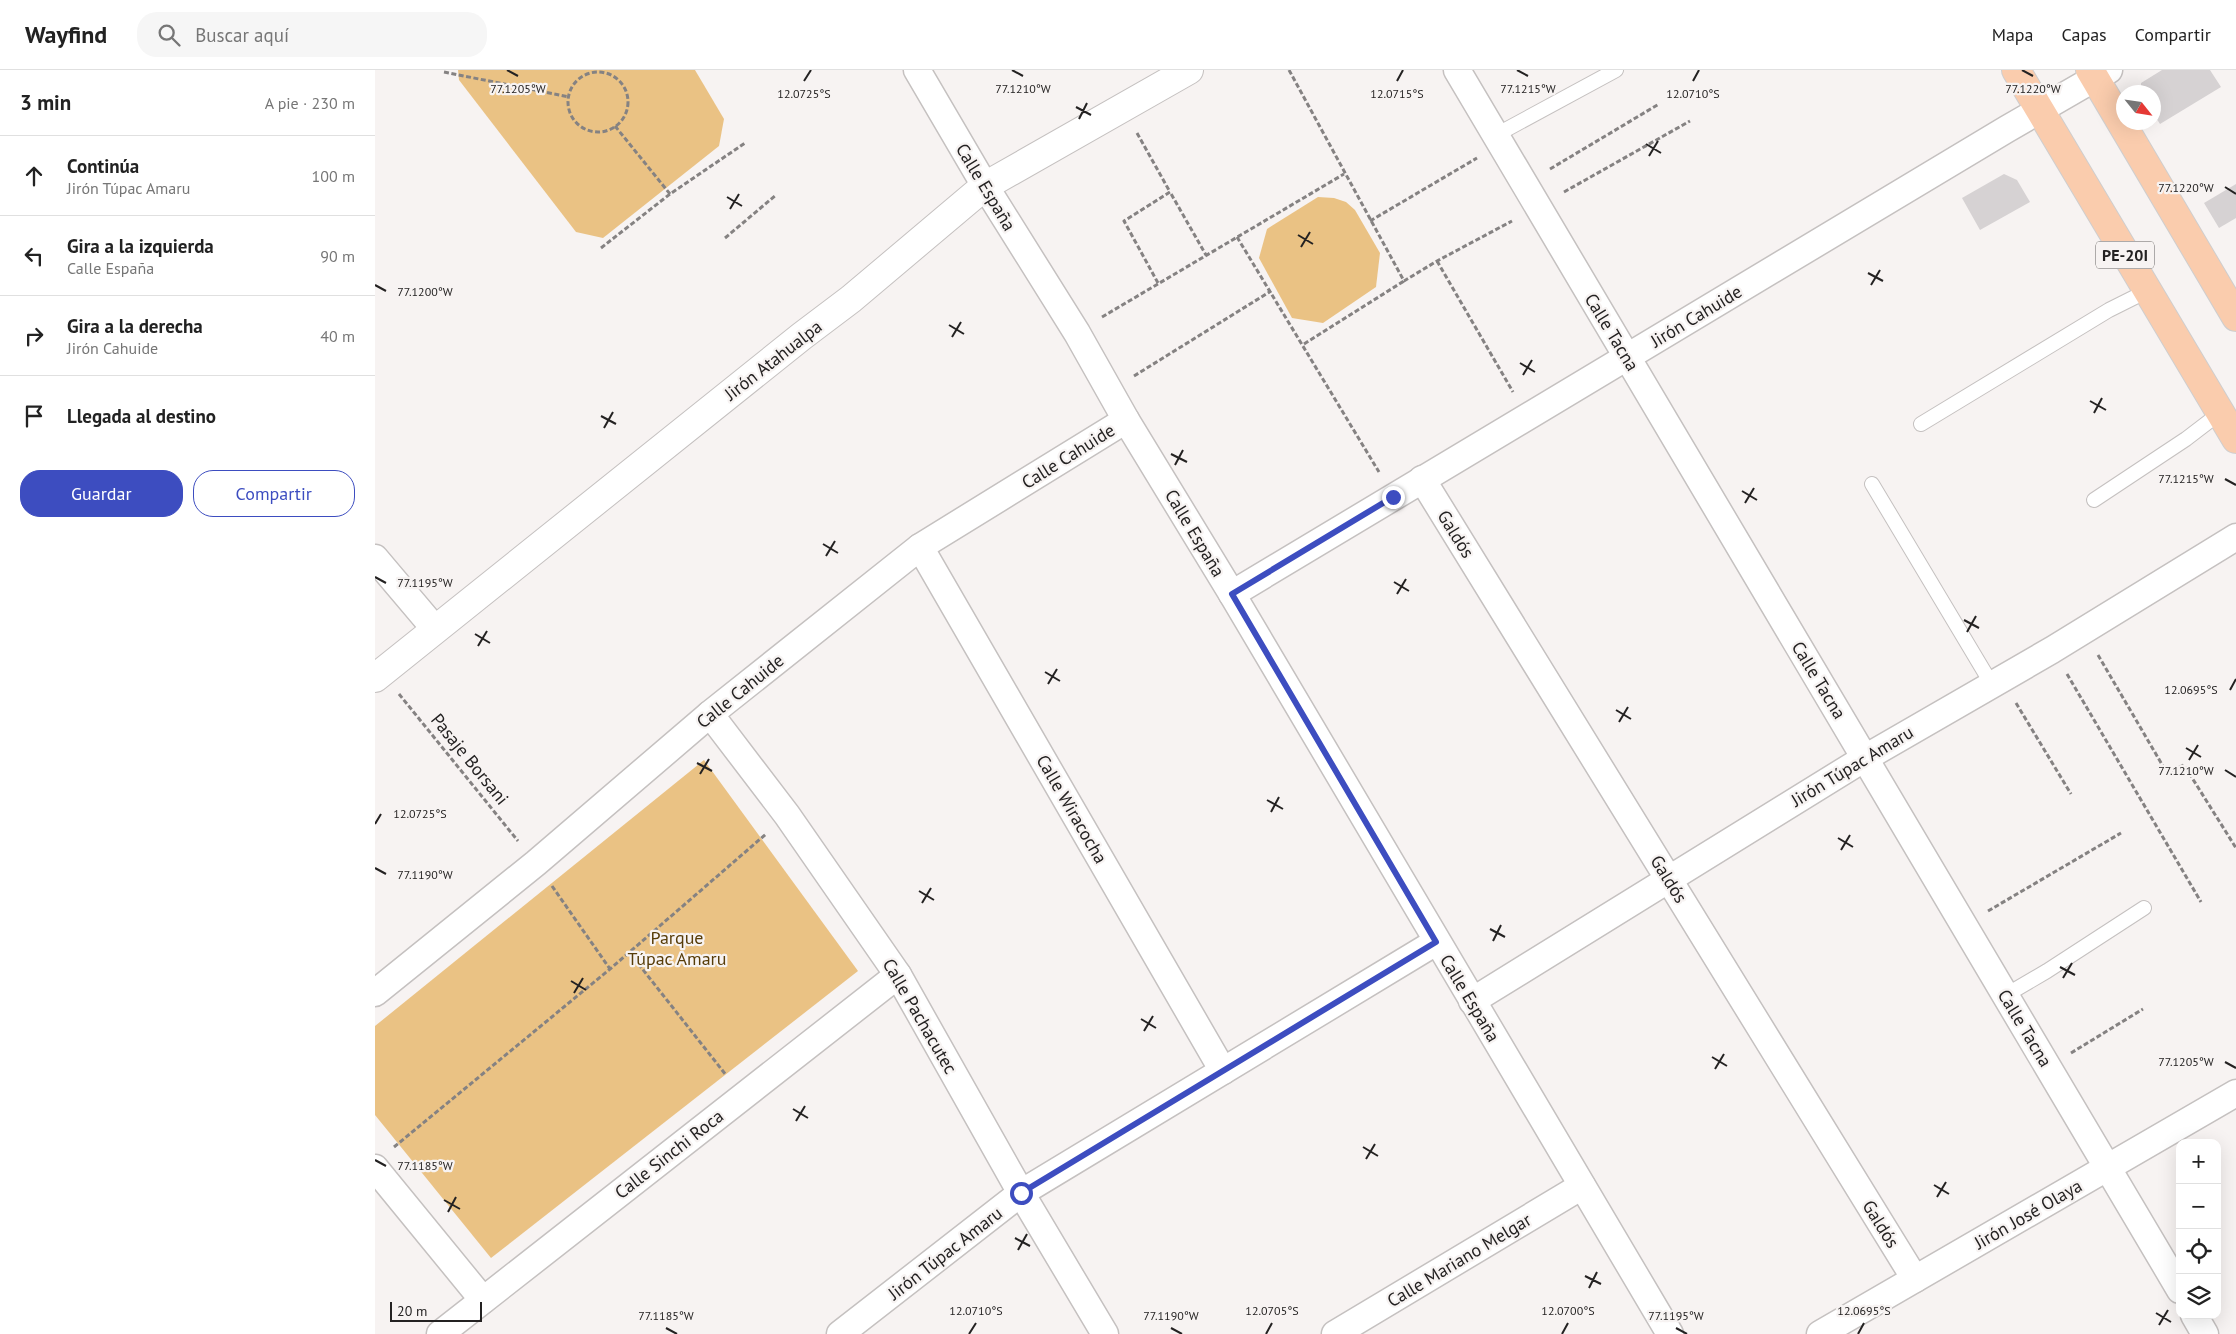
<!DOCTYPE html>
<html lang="es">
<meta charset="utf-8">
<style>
body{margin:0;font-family:"PT Sans",sans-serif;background:#f6f6f6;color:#222}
.controls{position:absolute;right:15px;bottom:15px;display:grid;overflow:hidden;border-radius:10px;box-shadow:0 5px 20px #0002}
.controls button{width:45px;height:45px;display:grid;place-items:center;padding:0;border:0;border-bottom:1px solid #e0e0e0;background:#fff;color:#222;font:25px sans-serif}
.compass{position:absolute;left:1741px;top:15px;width:45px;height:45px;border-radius:50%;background:#fff;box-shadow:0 5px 20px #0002;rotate:120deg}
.scale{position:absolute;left:15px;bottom:12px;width:92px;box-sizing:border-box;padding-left:5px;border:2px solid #242222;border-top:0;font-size:14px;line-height:18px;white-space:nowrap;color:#242222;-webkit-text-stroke:4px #f7f3f2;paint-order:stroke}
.stop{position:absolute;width:15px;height:15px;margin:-11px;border:4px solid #3d4dc0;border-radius:50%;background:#fff}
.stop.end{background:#3d4dc0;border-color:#fff;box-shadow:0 1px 5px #0008}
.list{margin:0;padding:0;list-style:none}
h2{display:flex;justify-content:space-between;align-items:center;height:65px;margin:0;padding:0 20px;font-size:21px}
h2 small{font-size:16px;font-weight:400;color:#767676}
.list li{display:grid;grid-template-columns:32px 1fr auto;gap:15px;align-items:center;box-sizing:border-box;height:80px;padding:0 20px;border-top:1px solid #e0e0e0}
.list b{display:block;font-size:19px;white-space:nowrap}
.list p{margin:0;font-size:16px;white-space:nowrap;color:#767676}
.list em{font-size:16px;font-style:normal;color:#767676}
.actions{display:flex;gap:10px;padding:15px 20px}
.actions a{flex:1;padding:11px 0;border:1px solid #3d4dc0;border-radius:20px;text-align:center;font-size:18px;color:#3d4dc0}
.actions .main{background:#3d4dc0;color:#fff}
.icon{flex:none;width:28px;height:28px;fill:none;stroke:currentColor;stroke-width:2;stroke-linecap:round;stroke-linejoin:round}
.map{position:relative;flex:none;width:1861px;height:1264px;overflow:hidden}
header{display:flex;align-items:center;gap:30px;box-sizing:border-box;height:70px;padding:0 25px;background:#fff;border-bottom:1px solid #e0e0e0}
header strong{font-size:24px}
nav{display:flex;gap:28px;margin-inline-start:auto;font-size:18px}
.search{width:350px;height:45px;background:#f6f6f6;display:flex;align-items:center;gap:12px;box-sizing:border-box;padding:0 18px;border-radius:20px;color:#767676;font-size:19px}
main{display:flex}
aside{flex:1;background:#fff}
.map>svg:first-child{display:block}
.green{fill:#eac284}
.building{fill:#d6d2d3}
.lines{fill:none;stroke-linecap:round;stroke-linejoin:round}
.service-casing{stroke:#c5c1c0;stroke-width:16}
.minor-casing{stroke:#c5c1c0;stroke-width:29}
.tertiary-casing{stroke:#c5c1c0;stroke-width:30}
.primary-casing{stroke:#cfcece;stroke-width:30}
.path{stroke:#858282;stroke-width:3;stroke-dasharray:5 2.5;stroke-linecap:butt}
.service{stroke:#fff;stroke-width:14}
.minor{stroke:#fff;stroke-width:26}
.tertiary{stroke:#fff;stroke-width:28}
.primary{stroke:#faccad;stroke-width:28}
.route{stroke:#3d4dc0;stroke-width:6}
.ticks{fill:none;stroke:#242222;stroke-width:2}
.labels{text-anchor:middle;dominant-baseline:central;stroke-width:4.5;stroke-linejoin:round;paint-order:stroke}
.shield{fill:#f7f3f2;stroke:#636160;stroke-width:1}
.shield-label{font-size:16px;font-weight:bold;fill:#242222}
.street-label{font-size:18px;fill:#242222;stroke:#f7f3f2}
.park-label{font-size:18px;fill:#573c08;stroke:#f7f3f2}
.ticks-label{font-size:12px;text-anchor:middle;fill:#242222;stroke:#f7f3f2;stroke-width:4.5;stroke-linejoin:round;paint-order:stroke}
</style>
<header>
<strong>Wayfind</strong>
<div class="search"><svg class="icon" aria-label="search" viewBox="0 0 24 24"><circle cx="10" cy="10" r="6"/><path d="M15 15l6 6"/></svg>Buscar aquí</div>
<nav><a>Mapa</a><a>Capas</a><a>Compartir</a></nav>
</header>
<main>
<aside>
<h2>3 min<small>A pie · 230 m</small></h2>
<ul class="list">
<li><svg class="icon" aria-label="ahead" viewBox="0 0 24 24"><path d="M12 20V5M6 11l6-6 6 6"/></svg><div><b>Continúa</b><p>Jirón Túpac Amaru</p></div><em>100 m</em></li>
<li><svg class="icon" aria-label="left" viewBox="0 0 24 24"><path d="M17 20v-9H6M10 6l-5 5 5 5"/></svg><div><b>Gira a la izquierda</b><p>Calle España</p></div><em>90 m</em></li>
<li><svg class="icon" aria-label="right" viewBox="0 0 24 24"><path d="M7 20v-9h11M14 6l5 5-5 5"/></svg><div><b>Gira a la derecha</b><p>Jirón Cahuide</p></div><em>40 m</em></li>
<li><svg class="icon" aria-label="arrive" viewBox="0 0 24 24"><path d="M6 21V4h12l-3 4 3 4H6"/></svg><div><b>Llegada al destino</b></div></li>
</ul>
<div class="actions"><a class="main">Guardar</a><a>Compartir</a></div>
</aside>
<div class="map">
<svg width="1861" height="1264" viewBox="0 0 1861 1264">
<rect width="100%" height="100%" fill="#f7f3f2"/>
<g class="green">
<polygon points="83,0 320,0 349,49 344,76 228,168 201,162 84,10"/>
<polygon points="943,127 959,128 971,132 980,140 1005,183 1001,217 948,253 917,248 884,188 892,159"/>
<polygon points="329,690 483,901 116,1188 0,1045 0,956"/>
</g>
<g class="building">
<polygon points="1787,0 1835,0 1846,17 1785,54 1778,43 1778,22 1766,22 1766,13"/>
<polygon points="1629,104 1642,110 1655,132 1605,160 1587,128"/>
<polygon points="1861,114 1861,148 1844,158 1829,133"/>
</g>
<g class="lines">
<defs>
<g id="service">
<polyline points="1121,65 1241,0"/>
<polyline points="1546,354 1734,240 1772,221"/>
<polyline points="1497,414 1616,613"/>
<polyline points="1719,430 1811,369 1845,343"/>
<polyline points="1631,925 1672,901 1769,838"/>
</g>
<g id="minor">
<polyline points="542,0 610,116 702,263 751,350 857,524 1295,1264"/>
<polyline points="1082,0 1805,1220"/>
<polyline points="1047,409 1540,1209"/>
<polyline points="545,477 848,1001"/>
<polyline points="0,488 60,559"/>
<polyline points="857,524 1632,59 1734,0"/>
<polyline points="335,644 412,745 523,905 646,1123 730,1264"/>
<polyline points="0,923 161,793 335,644 545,477 751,350"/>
<polyline points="1097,931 1490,688 1677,580 1861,467"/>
<polyline points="0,1098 108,1230"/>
<polyline points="1819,1245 1830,1264"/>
<polyline points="65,1264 523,905"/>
<polyline points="465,1264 646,1123 1061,872"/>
<polyline points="960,1264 1207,1116"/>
<polyline points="1445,1264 1861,1023"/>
</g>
<polyline id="tertiary" points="0,608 427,266 476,229 610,116 814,0"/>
<g id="primary">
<polyline points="1641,0 1861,369"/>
<polyline points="1715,0 1861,247"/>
</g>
</defs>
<use href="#service" class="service-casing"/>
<use href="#minor" class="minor-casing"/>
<use href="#tertiary" class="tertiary-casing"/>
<use href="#primary" class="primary-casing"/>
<g class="path">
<polyline points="914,0 1029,211 1062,191 1137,151"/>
<polyline points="69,2 194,27"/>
<circle cx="223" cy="32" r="30"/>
<polyline points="240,56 295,124"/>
<polyline points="762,63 795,122"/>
<polyline points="1175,99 1284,34"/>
<polyline points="1189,122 1315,51"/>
<polyline points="995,151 1102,88"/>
<polyline points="862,167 1004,402"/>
<polyline points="350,168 401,125"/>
<polyline points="226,178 295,124 370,73"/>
<polyline points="1062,191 1138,322"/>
<polyline points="783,213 749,151 795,122 831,185"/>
<polyline points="727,247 969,104"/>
<polyline points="929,274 1029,211"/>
<polyline points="759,306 896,221"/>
<polyline points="1723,585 1792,703 1809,695 1861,778"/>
<polyline points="1692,604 1826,832"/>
<polyline points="24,624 143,771"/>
<polyline points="1641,633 1696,724"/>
<polyline points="177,816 235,899"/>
<polyline points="1613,841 1746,763"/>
<polyline points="254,882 351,1005"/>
<polyline points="1696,983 1768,939"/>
<polyline points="19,1077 235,899 391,764"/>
</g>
<use href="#service" class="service"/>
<use href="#minor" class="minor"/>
<use href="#tertiary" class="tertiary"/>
<use href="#primary" class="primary"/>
</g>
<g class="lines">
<polyline class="route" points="646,1123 1061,872 857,524 1018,427"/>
</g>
<path class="ticks" d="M132 0 143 6M637 0 648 6M1142 0 1153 6M1647 0 1658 6M429 11 436 0M1022 11 1028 0M1318 11 1324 0M701 37 716 45M704 49 712 33M1271 74 1286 83M1274 86 1283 71M1850 117 1861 124M352 127 367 136M355 139 364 124M923 165 938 174M926 177 935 162M1493 203 1508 211M0 215 11 221M1496 215 1505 200M574 255 589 264M577 267 586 252M1145 293 1160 302M1148 305 1157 290M1715 331 1731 340M1719 343 1727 328M226 346 241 354M229 358 238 342M796 384 812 392M800 395 808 380M1850 409 1861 415M1367 421 1382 430M1370 433 1379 418M448 474 463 483M451 486 460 471M0 507 11 513M1019 512 1034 521M1022 524 1031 509M1589 550 1604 558M1592 562 1601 546M100 564 115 573M103 576 112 561M670 602 685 611M673 614 682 599M1855 620 1861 609M1241 640 1256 649M1244 652 1253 637M1811 678 1826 687M1814 690 1823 675M322 693 337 701M1850 700 1861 707M325 704 334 689M892 730 908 739M896 742 904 727M0 754 6 744M1463 768 1478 777M1466 780 1475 765M0 798 11 804M544 821 559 830M547 833 556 818M1115 859 1130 867M1118 871 1126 855M1685 897 1700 905M1688 908 1697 893M196 911 211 920M199 923 208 908M766 949 781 958M769 961 778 946M1337 987 1352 996M1850 992 1861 998M1340 999 1349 984M418 1039 433 1048M421 1051 430 1036M988 1077 1003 1086M991 1089 1000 1074M0 1090 11 1096M1559 1115 1574 1124M1562 1127 1571 1112M69 1130 85 1139M73 1142 81 1127M640 1168 655 1176M643 1180 652 1164M1210 1206 1226 1214M1214 1218 1222 1202M1781 1243 1796 1252M1784 1255 1793 1240M291 1258 302 1264M796 1258 807 1264M1301 1258 1312 1264M594 1264 601 1253M891 1264 897 1253M1187 1264 1193 1253M1483 1264 1489 1253"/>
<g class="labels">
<rect class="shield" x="1721" y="171.5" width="58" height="27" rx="4"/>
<g class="shield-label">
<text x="1750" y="185">PE-20I</text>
</g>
<g class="street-label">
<text transform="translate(611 117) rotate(59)">Calle España</text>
<text transform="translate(1321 246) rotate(-31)">Jirón Cahuide</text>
<text transform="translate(1237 262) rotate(59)">Calle Tacna</text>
<text transform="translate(398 290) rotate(-38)">Jirón Atahualpa</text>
<text transform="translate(693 386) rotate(-32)">Calle Cahuide</text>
<text transform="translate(820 463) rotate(59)">Calle España</text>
<text transform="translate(1081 464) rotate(58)">Galdós</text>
<text transform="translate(1444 610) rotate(59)">Calle Tacna</text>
<text transform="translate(365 621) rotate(-39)">Calle Cahuide</text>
<text transform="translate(95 689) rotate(51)">Pasaje Borsani</text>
<text transform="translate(1477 696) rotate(-31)">Jirón Túpac Amaru</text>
<text transform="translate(697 739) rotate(60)">Calle Wiracocha</text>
<text transform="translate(1294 809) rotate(58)">Galdós</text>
<text transform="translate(1095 928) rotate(59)">Calle España</text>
<text transform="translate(545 946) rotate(60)">Calle Pachacutec</text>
<text transform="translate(1650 958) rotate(59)">Calle Tacna</text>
<text transform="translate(294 1084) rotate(-38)">Calle Sinchi Roca</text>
<text transform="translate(1653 1144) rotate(-30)">Jirón José Olaya</text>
<text transform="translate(1506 1154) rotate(58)">Galdós</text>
<text transform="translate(570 1183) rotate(-38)">Jirón Túpac Amaru</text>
<text transform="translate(1084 1190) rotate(-31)">Calle Mariano Melgar</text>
</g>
<g class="park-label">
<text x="302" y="867">Parque<tspan x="302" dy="21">Túpac Amaru</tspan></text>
</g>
</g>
<g class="ticks-label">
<text x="1658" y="23">77.1220°W</text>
<text x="143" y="23">77.1205°W</text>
<text x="1153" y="23">77.1215°W</text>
<text x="648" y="23">77.1210°W</text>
<text x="429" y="28">12.0725°S</text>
<text x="1022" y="28">12.0715°S</text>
<text x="1318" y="28">12.0710°S</text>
<text x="1811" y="122">77.1220°W</text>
<text x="50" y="226">77.1200°W</text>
<text x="1811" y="413">77.1215°W</text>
<text x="50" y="517">77.1195°W</text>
<text x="1816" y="624">12.0695°S</text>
<text x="1811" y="705">77.1210°W</text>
<text x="45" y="748">12.0725°S</text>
<text x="50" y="809">77.1190°W</text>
<text x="1811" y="996">77.1205°W</text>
<text x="50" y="1100">77.1185°W</text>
<text x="601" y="1245">12.0710°S</text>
<text x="897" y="1245">12.0705°S</text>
<text x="1193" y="1245">12.0700°S</text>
<text x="1489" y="1245">12.0695°S</text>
<text x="291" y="1250">77.1185°W</text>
<text x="796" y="1250">77.1190°W</text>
<text x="1301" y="1250">77.1195°W</text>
</g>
</svg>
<div class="controls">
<button>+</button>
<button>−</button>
<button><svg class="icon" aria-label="locate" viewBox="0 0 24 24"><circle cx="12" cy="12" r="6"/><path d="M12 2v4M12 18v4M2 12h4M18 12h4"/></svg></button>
<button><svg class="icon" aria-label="layers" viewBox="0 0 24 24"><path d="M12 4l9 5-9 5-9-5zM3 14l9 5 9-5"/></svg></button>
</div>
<svg class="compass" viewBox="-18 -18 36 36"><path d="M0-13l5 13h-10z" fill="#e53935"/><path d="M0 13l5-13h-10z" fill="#767676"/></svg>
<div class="scale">20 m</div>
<div class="stop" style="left:646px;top:1123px"></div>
<div class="stop end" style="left:1018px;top:427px"></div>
</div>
</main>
